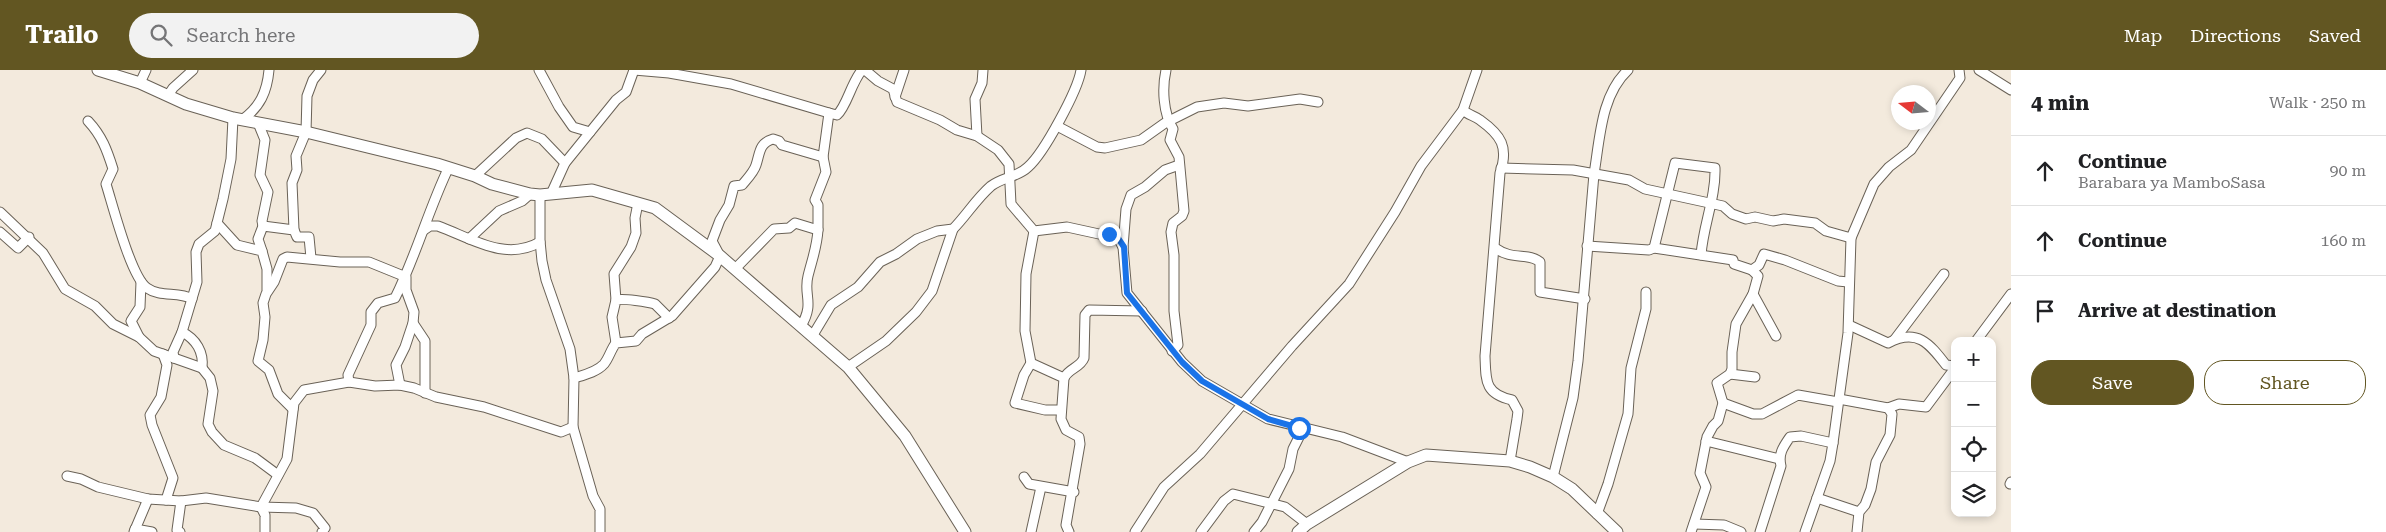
<!DOCTYPE html>
<meta charset="utf-8">
<style>
body{margin:0;font-family:"Roboto Serif",serif;background:#f2f2f2;color:#202124}
.controls{position:absolute;right:15px;bottom:15px;display:grid;overflow:hidden;border-radius:10px;box-shadow:0 2px 8px #0003}
.controls button{width:45px;height:45px;display:grid;place-items:center;padding:0;border:0;border-bottom:1px solid #e0e0e0;background:#fff;color:#202124;font:25px sans-serif}
.compass{position:absolute;left:1891px;top:15px;width:45px;height:45px;border-radius:50%;background:#fff;box-shadow:0 2px 8px #0003;rotate:286deg}
.stop{position:absolute;width:15px;height:15px;margin:-11px;border:4px solid #1a73e8;border-radius:50%;background:#fff}
.stop.end{background:#1a73e8;border-color:#fff;box-shadow:0 1px 5px #0008}
.list{margin:0;padding:0;list-style:none}
h2{display:flex;justify-content:space-between;align-items:center;height:65px;margin:0;padding:0 20px;font-size:21px}
h2 small{font-size:16px;font-weight:400;color:#757577}
.list li{display:grid;grid-template-columns:32px 1fr auto;gap:15px;align-items:center;box-sizing:border-box;height:70px;padding:0 20px;border-top:1px solid #e0e0e0}
.list b{display:block;font-size:19px;white-space:nowrap}
.list p{margin:0;font-size:16px;white-space:nowrap;color:#757577}
.list em{font-size:16px;font-style:normal;color:#757577}
.actions{display:flex;gap:10px;padding:15px 20px}
.actions a{flex:1;padding:11px 0;border:1px solid #625622;border-radius:20px;text-align:center;font-size:18px;color:#625622}
.actions .main{background:#625622;color:#fff}
.icon{flex:none;width:28px;height:28px;fill:none;stroke:currentColor;stroke-width:2;stroke-linecap:round;stroke-linejoin:round}
.map{position:relative;flex:none;width:2011px;height:462px;overflow:hidden}
header{display:flex;align-items:center;gap:30px;box-sizing:border-box;height:70px;padding:0 25px;background:#625622;color:#fff}
header strong{font-size:24px}
nav{display:flex;gap:28px;margin-inline-start:auto;font-size:18px}
.search{width:350px;height:45px;background:#f2f2f2;display:flex;align-items:center;gap:12px;box-sizing:border-box;padding:0 18px;border-radius:28px;color:#757577;font-size:19px}
main{display:flex}
aside{flex:1;background:#fff}
.map>svg:first-child{display:block}
.lines{fill:none;stroke-linecap:round;stroke-linejoin:round}
.street-casing{stroke:#6a6257;stroke-width:11}
.secondary-casing{stroke:#6a6257;stroke-width:13}
.street{stroke:#fff;stroke-width:9}
.secondary{stroke:#fff;stroke-width:11}
.route{stroke:#1a73e8;stroke-width:6}
</style>
<header>
<strong>Trailo</strong>
<div class="search"><svg class="icon" aria-label="search" viewBox="0 0 24 24"><circle cx="10" cy="10" r="6"/><path d="M15 15l6 6"/></svg>Search here</div>
<nav><a>Map</a><a>Directions</a><a>Saved</a></nav>
</header>
<main>
<div class="map">
<svg width="2011" height="462" viewBox="0 0 2011 462">
<rect width="100%" height="100%" fill="#f3eadd"/>
<g class="lines">
<defs>
<g id="street">
<polyline points="539,0 559,37 573,57 590,62"/>
<polyline points="634,0 669,3 731,14 829,43 823,87 826,102 815,130 818,135 818,160"/>
<polyline points="865,0 878,11 893,19 897,32 940,50 957,60 977,66 998,80 1009,94 1011,134 1034,161 1067,157 1099,164 1109,164 1118,168 1123,177"/>
<path d="M1166 0C1162 18 1163 43 1173 59L1170 70 1179 87 1184 141 1182 146 1173 153 1171 162 1174 185V241L1178 275 1172 281"/>
<polyline points="1979,0 2011,20"/>
<polyline points="140,13 146,0"/>
<polyline points="169,24 173,18 193,0"/>
<polyline points="895,27 904,0"/>
<path d="M1463 40C1468 45 1475 46 1480 50 1501 65 1509 77 1500 103L1485 286C1486 310 1484 324 1512 330L1518 341 1517 349 1510 391"/>
<path d="M829 43 837 45C847 36 851 13 862 0"/>
<path d="M242 50C260 37 267 22 269 0"/>
<path d="M88 51C102 66 107 80 113 99L106 114C113 136 131 207 147 218 161 228 178 221 192 229"/>
<polyline points="258,53 265,70 260,105 268,122 262,151 263,156"/>
<polyline points="1057,56 1097,77 1105,78 1141,70 1165,53 1197,37 1224,33 1248,36 1300,29 1318,32"/>
<polyline points="977,66 975,29 982,13 983,0"/>
<polyline points="1179,95 1165,100 1145,117 1131,125 1126,139 1123,177 1127,223 1182,292 1202,311 1268,349 1342,367 1408,392"/>
<polyline points="1501,98 1573,100 1629,110 1645,119 1723,136 1732,144 1746,149 1755,147 1773,151 1784,149 1815,153 1826,161 1851,168"/>
<polyline points="475,106 516,68 527,63 542,69 565,93"/>
<polyline points="551,124 565,93 616,30 626,22 634,0"/>
<polyline points="540,125 540,171 542,191 546,210 570,279 574,308 573,357 593,426 600,439 600,462"/>
<polyline points="0,142 43,183 65,219 95,236 113,254 139,267 154,281 202,298 210,308 213,321 208,354 212,362 224,375 255,388 278,405"/>
<polyline points="217,153 237,175 262,181 267,199 267,220"/>
<polyline points="294,160 292,113 297,100 296,86 306,62 307,26 313,10 321,0"/>
<path d="M424 160 430 156H438C471 168 505 192 540 172"/>
<polyline points="1034,161 1026,204 1025,261 1031,293 1064,308 1061,349 1066,360 1079,367 1080,374 1066,455 1069,462"/>
<polyline points="0,162 18,178 29,167"/>
<polyline points="469,169 499,141 522,131 530,124"/>
<polyline points="1587,176 1649,180 1654,178 1733,190 1734,194 1752,200 1759,195 1764,184 1785,190 1838,211 1848,212"/>
<path d="M1495 178C1513 191 1528 182 1540 192V222L1585 229"/>
<path d="M1654 178 1675 93 1715 98C1716 127 1703 156 1701 185"/>
<polyline points="262,181 258,169 263,156 294,160 297,167 309,167 311,188"/>
<path d="M735 199 774 159 789 158 795 153 818 160C817 177 812 190 808 206 803 225 815 233 801 256"/>
<polyline points="1753,224 1776,266"/>
<polyline points="616,230 614,204 631,177 636,163 635,148 638,133"/>
<polyline points="413,253 425,271 425,323"/>
<path d="M1849 255 1888 273C1917 258 1929 273 1946 295L1955 296"/>
<path d="M182 262C196 269 204 282 202 298"/>
<path d="M813 265 831 235 858 217 880 192 896 184 917 169 937 161 953 159C966 146 976 129 991 116 1003 107 1018 107 1028 97 1044 83 1078 20 1081 0"/>
<polyline points="139,267 131,251 140,237 141,212"/>
<polyline points="1895,269 1944,204"/>
<polyline points="1976,271 2011,224"/>
<path d="M616 273 612 247 616 230C622 228 649 232 655 234L669 248"/>
<polyline points="163,284 167,295 161,327 150,345 152,355 173,408 166,430"/>
<polyline points="174,288 173,282 182,262 197,212 196,182 199,174 215,161 223,129 231,89 233,48"/>
<polyline points="1031,293 1024,305 1015,333 1045,340 1061,340"/>
<polyline points="848,297 886,271 916,242 932,221 953,159"/>
<polyline points="1730,304 1755,307"/>
<path d="M574 308C584 305 597 302 604 294 609 288 611 279 616 273L636 271 642 264 672 246 715 197 720 186 712 171 720 150 729 135 734 116 742 115C747 109 754 102 756 95 760 83 759 73 773 69L779 71 782 75 823 87"/>
<path d="M1064 308C1069 298 1080 298 1084 288L1085 245 1089 240 1142 241"/>
<path d="M349 312 348 305 371 255V242L378 233 395 228C416 186 428 141 448 99"/>
<polyline points="1839,329 1888,338 1899,334 1926,337 1955,298"/>
<polyline points="1723,333 1753,344 1762,344 1798,325 1838,332"/>
<polyline points="293,339 278,324 269,300 258,291 263,270 265,247 263,233 266,224 274,212 283,189 287,187 340,192 369,192 406,207 406,220 414,242 413,253 405,277 396,295 400,315"/>
<polyline points="1706,371 1779,389"/>
<polyline points="67,406 81,409 98,417 148,429 181,431 206,428 261,437 296,438 313,443 325,458 322,462"/>
<polyline points="1024,407 1029,414 1074,422"/>
<path d="M1553 407 1573 328 1578 291 1594 104C1600 68 1601 25 1628 0"/>
<polyline points="2010,414 2011,412"/>
<polyline points="1817,428 1859,442"/>
<polyline points="1597,444 1608,414 1628,344 1631,298 1646,239 1646,222"/>
<polyline points="1694,454 1724,455 1741,462"/>
<polyline points="135,459 152,462"/>
<polyline points="134,462 148,429"/>
<polyline points="180,462 177,460 181,431"/>
<polyline points="265,462 265,445 261,437 287,389 294,333 304,320 349,312 375,316 400,315 414,318 436,327 484,337 561,362 573,357"/>
<polyline points="1031,462 1041,417"/>
<polyline points="1135,462 1164,417 1200,384 1292,276 1349,214 1395,142 1421,96 1463,40 1477,0"/>
<polyline points="1201,462 1224,431 1233,424 1285,437 1307,454"/>
<polyline points="1254,462 1262,452 1289,399 1293,379 1303,359"/>
<polyline points="1691,462 1706,417 1700,403 1707,367 1713,356 1718,351 1723,333 1717,313 1730,304 1732,299 1732,282 1736,254 1753,224 1758,206 1752,200"/>
<path d="M1760 462 1781 396C1778 384 1783 377 1790 367L1801 366 1833 373"/>
<polyline points="1805,462 1830,391 1833,373 1848,263 1851,168 1874,114 1889,97 1911,80 1960,8 1959,0"/>
<polyline points="1857,462 1859,442 1865,435 1871,419 1876,392 1890,365 1892,344 1888,338"/>
</g>
<g id="secondary">
<polyline points="98,0 140,13 186,34 233,48 306,62 437,94 475,106 492,114 530,124 540,125 592,120 655,138 720,186 848,297 905,366 965,462"/>
<polyline points="1298,462 1307,454 1408,392 1426,385 1510,391 1530,397 1553,407 1572,419 1617,462"/>
</g>
</defs>
<use href="#street" class="street-casing"/>
<use href="#secondary" class="secondary-casing"/>
<use href="#street" class="street"/>
<use href="#secondary" class="secondary"/>
</g>
<g class="lines">
<polyline class="route" points="1109,164 1118,168 1124,177 1127,223 1182,292 1202,311 1268,349 1299,358"/>
</g>
</svg>
<div class="controls">
<button>+</button>
<button>−</button>
<button><svg class="icon" aria-label="locate" viewBox="0 0 24 24"><circle cx="12" cy="12" r="6"/><path d="M12 2v4M12 18v4M2 12h4M18 12h4"/></svg></button>
<button><svg class="icon" aria-label="layers" viewBox="0 0 24 24"><path d="M12 4l9 5-9 5-9-5zM3 14l9 5 9-5"/></svg></button>
</div>
<svg class="compass" viewBox="-18 -18 36 36"><path d="M0-13l5 13h-10z" fill="#e53935"/><path d="M0 13l5-13h-10z" fill="#757577"/></svg>
<div class="stop" style="left:1299px;top:358px"></div>
<div class="stop end" style="left:1109px;top:164px"></div>
</div>
<aside>
<h2>4 min<small>Walk · 250 m</small></h2>
<ul class="list">
<li><svg class="icon" aria-label="ahead" viewBox="0 0 24 24"><path d="M12 20V5M6 11l6-6 6 6"/></svg><div><b>Continue</b><p>Barabara ya MamboSasa</p></div><em>90 m</em></li>
<li><svg class="icon" aria-label="ahead" viewBox="0 0 24 24"><path d="M12 20V5M6 11l6-6 6 6"/></svg><div><b>Continue</b></div><em>160 m</em></li>
<li><svg class="icon" aria-label="arrive" viewBox="0 0 24 24"><path d="M6 21V4h12l-3 4 3 4H6"/></svg><div><b>Arrive at destination</b></div></li>
</ul>
<div class="actions"><a class="main">Save</a><a>Share</a></div>
</aside>
</main>
